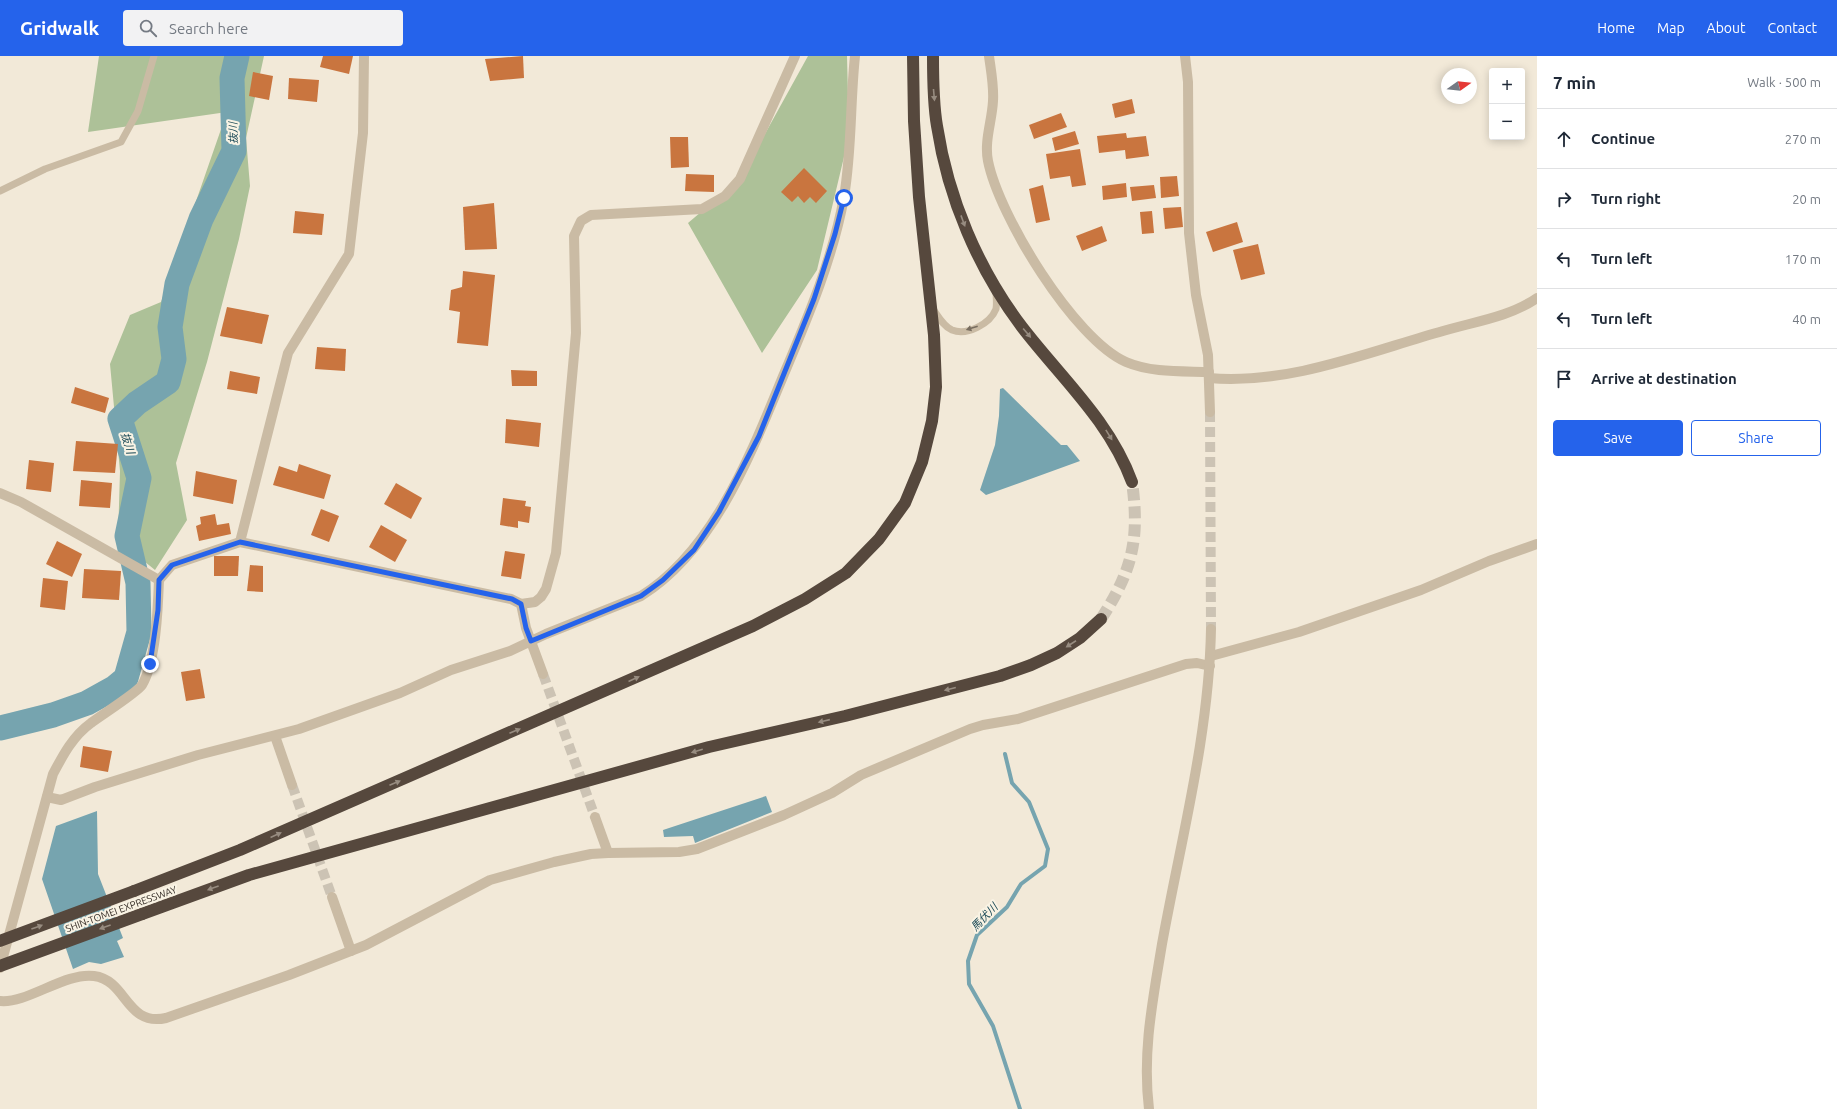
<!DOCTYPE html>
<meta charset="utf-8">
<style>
body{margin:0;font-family:Ubuntu,"Noto Sans JP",sans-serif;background:#f2f2f3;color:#1f2937}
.controls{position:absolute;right:12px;top:12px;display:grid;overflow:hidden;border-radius:4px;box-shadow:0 2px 10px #0003}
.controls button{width:36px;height:36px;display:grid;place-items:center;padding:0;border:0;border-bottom:1px solid #e0e1e3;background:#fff;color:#1f2937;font:20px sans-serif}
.compass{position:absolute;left:1441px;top:12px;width:36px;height:36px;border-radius:50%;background:#fff;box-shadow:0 2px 10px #0003;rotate:75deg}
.stop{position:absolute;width:12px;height:12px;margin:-9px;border:3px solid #2563eb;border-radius:50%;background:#fff}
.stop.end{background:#2563eb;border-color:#fff;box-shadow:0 1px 4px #0008}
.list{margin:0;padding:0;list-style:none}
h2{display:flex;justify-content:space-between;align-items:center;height:52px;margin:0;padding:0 16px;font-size:17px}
h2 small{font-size:13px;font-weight:400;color:#747a83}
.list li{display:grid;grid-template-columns:26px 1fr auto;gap:12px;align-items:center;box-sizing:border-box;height:60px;padding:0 16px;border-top:1px solid #e0e1e3}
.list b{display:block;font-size:15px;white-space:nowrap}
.list em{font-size:13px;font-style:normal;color:#747a83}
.actions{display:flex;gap:8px;padding:12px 16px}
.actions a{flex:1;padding:9px 0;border:1px solid #2563eb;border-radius:4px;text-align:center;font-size:14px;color:#2563eb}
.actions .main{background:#2563eb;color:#fff}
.icon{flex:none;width:22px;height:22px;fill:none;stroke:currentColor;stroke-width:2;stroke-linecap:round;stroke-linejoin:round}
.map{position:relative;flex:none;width:1537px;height:1053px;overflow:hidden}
header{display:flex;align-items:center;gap:24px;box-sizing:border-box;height:56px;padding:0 20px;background:#2563eb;color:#fff}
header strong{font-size:19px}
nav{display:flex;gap:22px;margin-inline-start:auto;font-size:14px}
.search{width:280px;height:36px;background:#f2f2f3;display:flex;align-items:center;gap:10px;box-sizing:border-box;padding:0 14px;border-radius:4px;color:#747a83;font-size:15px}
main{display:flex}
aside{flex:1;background:#fff}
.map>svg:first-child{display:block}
.green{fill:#adc198}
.water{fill:#76a4af}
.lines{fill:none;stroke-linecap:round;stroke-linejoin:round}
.stream{stroke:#76a4af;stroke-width:4}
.river{stroke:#76a4af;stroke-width:25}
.building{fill:#c9753f}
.minor-tunnel{stroke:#ccc3b4;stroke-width:10;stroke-dasharray:10 5;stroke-linecap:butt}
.motorway-tunnel{stroke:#ccc3b4;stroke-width:12;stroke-dasharray:12 6;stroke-linecap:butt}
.service{stroke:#cabba4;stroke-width:7}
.minor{stroke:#cabba4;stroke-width:10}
.motorway{stroke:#56483d;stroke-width:12}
.motorway-bridge{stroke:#56483d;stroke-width:12}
.oneway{fill:#978c80}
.oneway2{fill:#786d5f}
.route{stroke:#2563eb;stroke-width:5}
.labels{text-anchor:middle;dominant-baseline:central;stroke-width:4;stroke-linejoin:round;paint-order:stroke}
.street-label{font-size:10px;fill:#352d26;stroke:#f9f3e4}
.water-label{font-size:11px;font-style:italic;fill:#1b4a57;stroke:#f9f3e4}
</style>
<header>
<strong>Gridwalk</strong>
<div class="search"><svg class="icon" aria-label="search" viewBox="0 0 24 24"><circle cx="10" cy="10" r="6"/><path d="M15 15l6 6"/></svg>Search here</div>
<nav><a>Home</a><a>Map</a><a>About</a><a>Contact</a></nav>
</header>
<main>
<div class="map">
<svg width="1537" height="1053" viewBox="0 0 1537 1053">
<rect width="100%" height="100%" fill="#f2e9d8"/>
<g class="green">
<polygon points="99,0 264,0 246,82 250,130 239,183 207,306 176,407 187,464 155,514 118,484 120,415 110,308 130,259 161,246 227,56 88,76"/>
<polygon points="808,0 847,0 849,80 817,214 762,297 688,167 740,123"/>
</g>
<g class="water">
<polygon points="1003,332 1061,389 1067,389 1080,405 986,439 980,434 995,389 999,360 1000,333"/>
<polygon points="766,740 772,756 695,787 693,780 664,781 663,774"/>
<polygon points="97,755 98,818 123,882 117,885 124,901 101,908 89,906 73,913 42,823 56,770"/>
</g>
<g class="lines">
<polyline class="stream" points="1005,698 1012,727 1029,746 1048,793 1045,810 1021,828 1007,851 977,879 968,905 969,928 993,970 1020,1053"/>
<polyline class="river" points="0,672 53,659 87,647 114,632 126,622 139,576 138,527 127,480 139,422 120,363 137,347 168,326 174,303 170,271 177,228 201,163 234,95 232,22 237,0"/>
</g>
<g class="building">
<polygon points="323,0 353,0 349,18 320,11"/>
<polygon points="523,0 524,22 490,25 485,3"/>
<polygon points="253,16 273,20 269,44 249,40"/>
<polygon points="289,22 319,24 317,46 288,43"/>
<polygon points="1132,43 1135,57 1115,62 1112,48"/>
<polygon points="1061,57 1067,71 1034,83 1029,69"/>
<polygon points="1075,75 1079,88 1055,95 1052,82"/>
<polygon points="1126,77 1127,82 1146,80 1149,100 1126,103 1125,94 1099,97 1097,80"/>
<polygon points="670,81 688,81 689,111 671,112"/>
<polygon points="1080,93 1086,129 1072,131 1070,120 1050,123 1046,98"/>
<polygon points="804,112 827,135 816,147 810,141 804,147 798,140 792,146 781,136"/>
<polygon points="686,118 714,119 714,136 685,135"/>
<polygon points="1177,120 1179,140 1161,142 1160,121"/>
<polygon points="1126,127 1127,141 1103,144 1102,130"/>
<polygon points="1043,129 1050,164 1036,167 1029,133"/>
<polygon points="1154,129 1156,142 1132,145 1130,131"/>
<polygon points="494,147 497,193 465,194 463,151"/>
<polygon points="1181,151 1183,171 1165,173 1163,152"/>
<polygon points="295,155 324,158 322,179 293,177"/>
<polygon points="1152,155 1154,177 1142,178 1140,156"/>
<polygon points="1237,166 1243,186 1213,196 1206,176"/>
<polygon points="1102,170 1107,185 1082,195 1076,180"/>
<polygon points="1258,188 1265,218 1241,224 1233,194"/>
<polygon points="463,215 495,219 488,290 457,287 460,256 449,254 451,234 462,231"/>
<polygon points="227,251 269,259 262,288 220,280"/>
<polygon points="317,291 346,293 345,315 315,313"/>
<polygon points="511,314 537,315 537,330 512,330"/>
<polygon points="230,315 260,321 257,338 227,333"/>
<polygon points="75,331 109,342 105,357 71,347"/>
<polygon points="506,363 541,367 539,391 505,387"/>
<polygon points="76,385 118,388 115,417 73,415"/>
<polygon points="29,404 54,407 51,436 26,433"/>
<polygon points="299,408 331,419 324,443 273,429 279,410 297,416"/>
<polygon points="196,415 237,424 233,448 193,440"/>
<polygon points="81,424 112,427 110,452 79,450"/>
<polygon points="396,427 422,442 411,463 384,448"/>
<polygon points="503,442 526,445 525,450 531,451 529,467 518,465 518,472 500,469"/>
<polygon points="321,453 339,460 329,486 311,479"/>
<polygon points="215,458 217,469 229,467 231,478 199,485 196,470 201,468 200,461"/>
<polygon points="381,469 407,484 395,506 369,491"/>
<polygon points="57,485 82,498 72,521 46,508"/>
<polygon points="505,495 525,498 521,523 501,520"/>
<polygon points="214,500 239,500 238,520 214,520"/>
<polygon points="250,509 263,510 263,536 247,535"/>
<polygon points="84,513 121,515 119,544 82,542"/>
<polygon points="43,522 68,525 65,554 40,551"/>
<polygon points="200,613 205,642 186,645 181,616"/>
<polygon points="83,690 112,695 108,716 80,711"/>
</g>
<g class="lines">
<g class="minor-tunnel">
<polyline points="1210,356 1211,573"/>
<polyline points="543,618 595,761"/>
<polyline points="292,729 332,841"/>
</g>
<path class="motorway-tunnel" d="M1101 563C1132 515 1140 484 1132 426"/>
<g class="service">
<polyline points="0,135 45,113 121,86 138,55 154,0"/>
<path d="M933 253C938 260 943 270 952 274 967 280 990 268 996 253 997 248 996 240 996 235"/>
</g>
<g class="minor">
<path d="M989 0C991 15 994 30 993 45 992 65 984 85 988 105 999 160 1074 283 1126 306 1152 317 1182 315 1209 316"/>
<polyline points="1185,0 1188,26 1189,177 1196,239 1208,299 1210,356"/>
<path d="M1209 322C1289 329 1368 296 1443 275 1473 266 1510 261 1537 242"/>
<polyline points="0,437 21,446 159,524 172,509 240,486 511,543 521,548 526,572 543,618"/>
<polyline points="240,486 288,297 349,198 363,77 364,0"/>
<polyline points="521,548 535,546 541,541 546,533 556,497 576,277 574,180 581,165 591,159 702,153 725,140 740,123 795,0"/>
<polyline points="1211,600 1299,576 1421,534 1489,505 1537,488"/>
<polyline points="275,680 292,729"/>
<path d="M47 741 61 744 95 731 198 699 299 673 400 637 451 614 510 595 546 578 641 540C715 494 752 395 784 318 808 261 833 202 844 141 852 94 850 47 855 0"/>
<polyline points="595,761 608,797"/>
<polyline points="332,841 351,895"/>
<path d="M0 912 53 718C63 699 73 680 91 667 100 660 138 636 142 629 156 606 158 551 159 524"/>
<path d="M0 945C27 948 65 916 94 920 127 924 126 971 166 962L289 919 366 889 490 824 554 806 591 798 608 797 679 796 697 793 784 759 832 737 861 719 970 673 983 669 1018 663 1186 608 1197 607 1210 610"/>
<path d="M1149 1053C1142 996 1153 943 1162 888 1181 783 1209 680 1211 573"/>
</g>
<g class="motorway">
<path d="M933 0C933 23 933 47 937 70 948 142 978 213 1022 271 1062 323 1109 364 1132 426"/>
<polyline points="134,835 240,794 753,570 805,543 846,517 879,483 905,447 922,406 932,365 936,331 934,279 919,141 914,65 913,0"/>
<polyline points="142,858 249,819 709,691 845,660 1000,620 1031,609 1057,597 1080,582 1101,563"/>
</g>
<g class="motorway-bridge">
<polyline points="0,885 134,835"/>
<polyline points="0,910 142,858"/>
</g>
</g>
<defs><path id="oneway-solid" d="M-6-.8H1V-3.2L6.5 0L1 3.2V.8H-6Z"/></defs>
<g class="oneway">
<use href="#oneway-solid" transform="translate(934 39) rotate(85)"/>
<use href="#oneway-solid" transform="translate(963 165) rotate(70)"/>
<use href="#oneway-solid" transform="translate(1027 277) rotate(50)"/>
<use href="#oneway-solid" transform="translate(1109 379) rotate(58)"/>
<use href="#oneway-solid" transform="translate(1071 588) rotate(147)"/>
<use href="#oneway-solid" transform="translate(634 623) rotate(-24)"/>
<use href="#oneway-solid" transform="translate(950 633) rotate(166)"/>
<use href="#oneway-solid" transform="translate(824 665) rotate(167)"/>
<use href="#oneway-solid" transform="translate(515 675) rotate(-23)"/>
<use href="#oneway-solid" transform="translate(697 695) rotate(164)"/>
<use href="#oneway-solid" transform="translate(395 727) rotate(-23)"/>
<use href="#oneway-solid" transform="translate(276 779) rotate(-24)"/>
<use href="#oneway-solid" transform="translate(213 832) rotate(160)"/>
<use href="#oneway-solid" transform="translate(37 871) rotate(-20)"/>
<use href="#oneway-solid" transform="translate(105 871) rotate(160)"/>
</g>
<use class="oneway2" href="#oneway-solid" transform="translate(972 272) rotate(162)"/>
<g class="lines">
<polyline class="route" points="150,608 158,554 159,524 172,509 240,486 512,543 521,548 526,572 531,585 641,540 663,524 694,494 719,456 759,380 814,243 835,178 844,142"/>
</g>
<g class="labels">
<g class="street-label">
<text transform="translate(121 853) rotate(-20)">SHIN-TOMEI EXPRESSWAY</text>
</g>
<g class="water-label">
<text transform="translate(233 77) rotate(-91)">抜川</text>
<text transform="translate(128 387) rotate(73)">抜川</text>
<text transform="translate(984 861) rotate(-46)">馬伏川</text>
</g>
</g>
</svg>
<div class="controls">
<button>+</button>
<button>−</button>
</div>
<svg class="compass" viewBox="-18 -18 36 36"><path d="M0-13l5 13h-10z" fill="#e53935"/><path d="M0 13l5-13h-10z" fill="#747a83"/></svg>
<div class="stop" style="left:844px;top:142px"></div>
<div class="stop end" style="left:150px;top:608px"></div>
</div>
<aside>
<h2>7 min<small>Walk · 500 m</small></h2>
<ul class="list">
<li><svg class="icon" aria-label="ahead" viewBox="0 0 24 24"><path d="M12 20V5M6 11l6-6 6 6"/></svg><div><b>Continue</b></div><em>270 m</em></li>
<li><svg class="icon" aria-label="right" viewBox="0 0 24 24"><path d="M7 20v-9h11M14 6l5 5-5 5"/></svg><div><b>Turn right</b></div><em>20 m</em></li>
<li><svg class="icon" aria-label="left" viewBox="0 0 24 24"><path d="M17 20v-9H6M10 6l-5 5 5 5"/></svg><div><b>Turn left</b></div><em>170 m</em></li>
<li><svg class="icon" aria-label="left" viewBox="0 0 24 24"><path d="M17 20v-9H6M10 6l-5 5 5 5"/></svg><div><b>Turn left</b></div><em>40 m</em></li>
<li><svg class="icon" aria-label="arrive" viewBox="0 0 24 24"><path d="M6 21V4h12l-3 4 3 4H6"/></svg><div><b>Arrive at destination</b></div></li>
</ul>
<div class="actions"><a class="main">Save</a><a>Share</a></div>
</aside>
</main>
